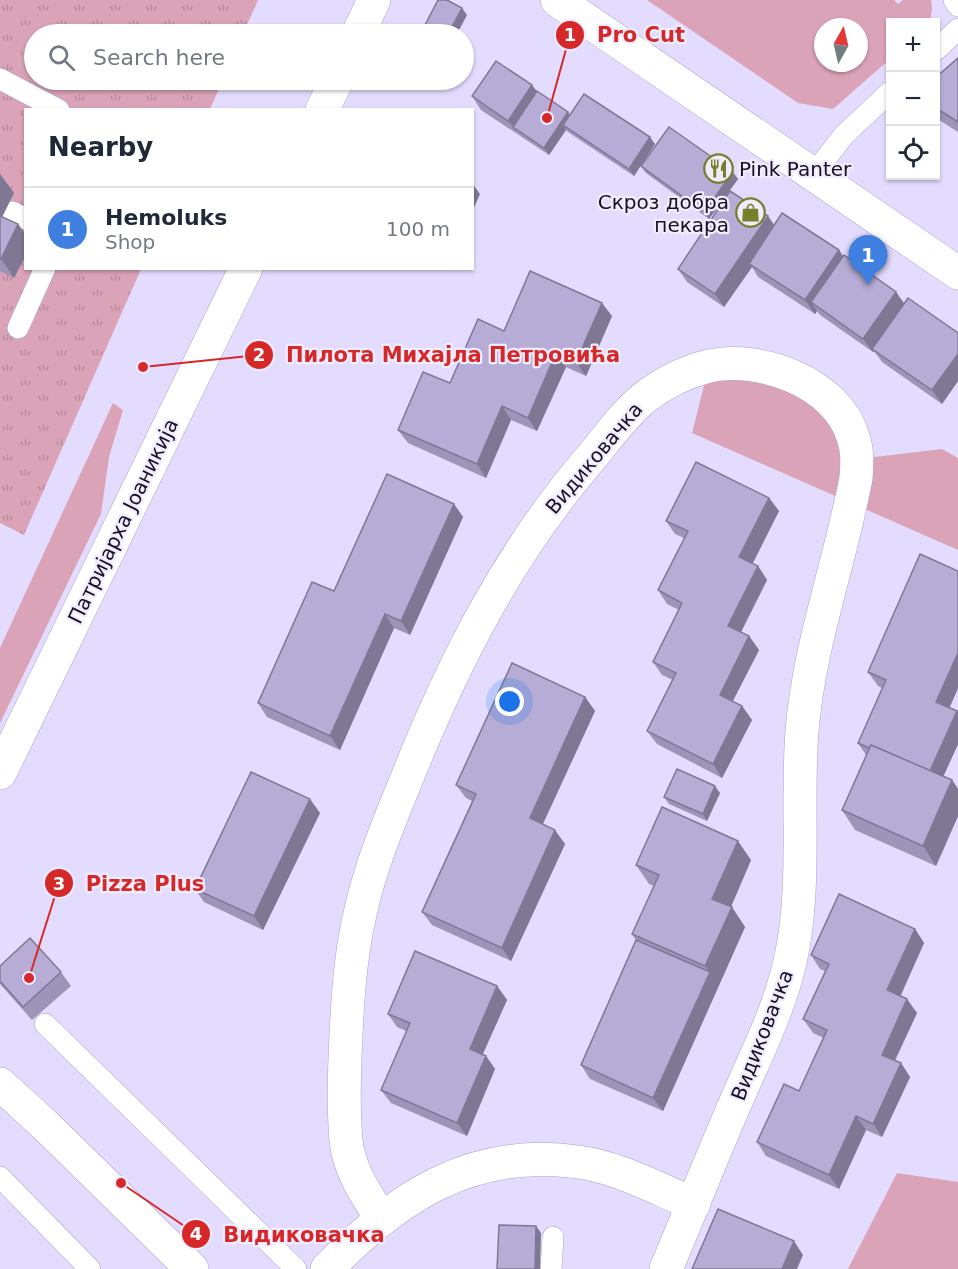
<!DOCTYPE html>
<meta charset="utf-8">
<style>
body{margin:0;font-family:"DejaVu Sans",sans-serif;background:#f2f2f3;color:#1f2937}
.controls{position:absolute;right:18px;top:18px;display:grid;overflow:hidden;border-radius:0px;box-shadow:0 2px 4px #0004}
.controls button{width:54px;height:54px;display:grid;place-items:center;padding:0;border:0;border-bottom:2px solid #e0e1e3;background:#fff;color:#1f2937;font:30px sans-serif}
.compass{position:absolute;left:814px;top:18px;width:54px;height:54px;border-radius:50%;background:#fff;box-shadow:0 2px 4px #0004;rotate:8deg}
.you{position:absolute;left:510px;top:702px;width:21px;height:21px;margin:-15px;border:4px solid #fff;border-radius:50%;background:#1a73e8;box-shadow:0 0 0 9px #1a73e833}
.badge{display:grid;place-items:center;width:39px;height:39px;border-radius:50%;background:#b45309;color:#fff;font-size:20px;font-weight:700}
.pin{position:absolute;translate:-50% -50px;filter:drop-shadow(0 2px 3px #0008)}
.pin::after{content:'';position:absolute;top:32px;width:21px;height:18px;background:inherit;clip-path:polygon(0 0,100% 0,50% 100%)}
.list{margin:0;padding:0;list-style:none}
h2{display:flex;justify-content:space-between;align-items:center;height:78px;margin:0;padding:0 24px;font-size:26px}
h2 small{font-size:20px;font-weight:400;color:#747a83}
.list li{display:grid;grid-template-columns:39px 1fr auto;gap:18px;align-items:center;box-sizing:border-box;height:84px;padding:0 24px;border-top:2px solid #e0e1e3}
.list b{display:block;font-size:22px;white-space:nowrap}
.list p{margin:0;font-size:20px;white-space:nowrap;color:#747a83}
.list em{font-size:20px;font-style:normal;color:#747a83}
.icon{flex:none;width:33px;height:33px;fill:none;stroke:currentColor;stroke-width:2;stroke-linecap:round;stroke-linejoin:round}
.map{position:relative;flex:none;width:958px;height:1269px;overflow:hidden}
.search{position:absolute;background:#fff;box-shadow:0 2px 4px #0004;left:24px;top:24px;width:450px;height:66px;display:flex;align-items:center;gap:15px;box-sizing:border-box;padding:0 21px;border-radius:33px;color:#747a83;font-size:22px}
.panel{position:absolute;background:#fff;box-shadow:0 2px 4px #0004;left:24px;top:108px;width:450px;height:162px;border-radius:0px}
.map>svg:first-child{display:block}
.grass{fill:#dba3b7;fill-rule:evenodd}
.park{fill:url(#park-tufts)}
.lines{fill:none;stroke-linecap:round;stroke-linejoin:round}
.service-casing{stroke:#aca2ca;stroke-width:22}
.minor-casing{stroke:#aca2ca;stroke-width:34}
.secondary-casing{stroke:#aca2ca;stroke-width:34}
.service{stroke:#fff;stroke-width:21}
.minor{stroke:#fff;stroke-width:33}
.secondary{stroke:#fff;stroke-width:33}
.wall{fill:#9d94b7}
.shaded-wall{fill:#7f7895}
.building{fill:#b6acd5;stroke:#7f7895;stroke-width:1.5}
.labels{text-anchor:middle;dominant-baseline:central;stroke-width:4.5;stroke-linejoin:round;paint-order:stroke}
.poi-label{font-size:20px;fill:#151120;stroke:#f0ecfd;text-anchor:start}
.street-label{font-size:20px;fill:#151120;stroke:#f0ecfd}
.leader{fill:none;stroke:#d62828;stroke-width:2}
.callout-dot{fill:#d62828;stroke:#f0ecfd;stroke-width:2}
.mark-label{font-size:18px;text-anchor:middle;font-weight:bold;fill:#fff}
.callout-label{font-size:21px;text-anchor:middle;font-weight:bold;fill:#d62828;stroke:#f0ecfd;stroke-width:4.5;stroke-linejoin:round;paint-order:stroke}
</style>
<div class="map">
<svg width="958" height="1269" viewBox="0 0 958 1269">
<defs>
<pattern id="park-tufts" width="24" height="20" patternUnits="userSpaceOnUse" patternTransform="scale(1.5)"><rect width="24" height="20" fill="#dba3b7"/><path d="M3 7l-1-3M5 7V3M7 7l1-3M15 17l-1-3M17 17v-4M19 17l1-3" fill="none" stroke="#bb8b9d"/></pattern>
</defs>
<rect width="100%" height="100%" fill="#e4dcfe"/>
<g class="grass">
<path d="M647 0H894L898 4 903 0H931L932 9 930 22H890V59L833 109 798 103ZM823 27H859V63H823Z"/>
<polygon points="709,366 807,384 858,459 942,449 958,458 958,550 692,433"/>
<polygon points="113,403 123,410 109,457 101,514 0,723 0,648"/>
<polygon points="897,1173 958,1182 958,1269 848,1269"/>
</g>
<polygon class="park" points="0,0 258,0 243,34 34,34 34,80 223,80 210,109 26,110 26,268 141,269 24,535 0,523"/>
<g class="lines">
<defs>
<g id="service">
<polyline points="954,0 958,6"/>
<polyline points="936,50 958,29"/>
<polyline points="0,79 59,110"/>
<polyline points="813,175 844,135 890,92"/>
<polyline points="12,212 26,219"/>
<polyline points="18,328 45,268"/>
<polyline points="45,1024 296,1269"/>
<polyline points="0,1177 90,1269"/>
<polyline points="551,1269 553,1237"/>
</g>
<g id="minor">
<polyline points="0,1084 45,1125 192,1269"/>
<path d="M381 1218C367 1196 352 1174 347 1148 343 1120 344 1086 345 1058 347 1010 349 961 360 914 370 867 389 822 407 778 453 663 508 555 588 461 606 440 623 415 644 398 663 383 685 372 709 366 759 355 837 382 853 437 858 451 857 464 856 478 840 563 809 645 802 731 796 807 807 887 790 962 779 1010 757 1053 738 1097 713 1154 690 1212 666 1269"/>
<path d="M327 1269C397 1197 472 1147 578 1162 618 1167 657 1189 694 1204"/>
</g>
<g id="secondary">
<polyline points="557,0 958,273"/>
<polyline points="358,34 374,0"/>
<polyline points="322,110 337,80"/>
<polyline points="0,773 246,268"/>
</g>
</defs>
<use href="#service" class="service-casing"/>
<use href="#minor" class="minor-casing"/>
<use href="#secondary" class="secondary-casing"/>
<use href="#service" class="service"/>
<use href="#minor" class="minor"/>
<use href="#secondary" class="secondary"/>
</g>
<g class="wall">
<polygon points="958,58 958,132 936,118 936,77"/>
<polygon points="537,91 568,112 570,115 655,144 634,176 568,132 566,130 549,155 481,110 472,96"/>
<polygon points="641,166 738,179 709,219 646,173"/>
<polygon points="0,174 14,193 2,217 18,224 26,235 26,255 14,278 0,271"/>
<polygon points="774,225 839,250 843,256 896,292 904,303 958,333 958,381 942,404 882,362 874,351 873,352 820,315 817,311 815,314 758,277 752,267 724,307 687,282 678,269"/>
<polygon points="612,316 586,376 566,367 537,431 511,420 486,478 408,443 398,430 450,383 504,331"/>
<polygon points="769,498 779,511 752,564 758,566 767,580 741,632 749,636 759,650 733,701 742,706 752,720 722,778 657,744 647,731 673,680 662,675 653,662 679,610 667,604 658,590 684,538 675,534 666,521"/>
<polygon points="454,504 463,517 410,635 394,628 340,750 267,717 258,703 334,591"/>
<polygon points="958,571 958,688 949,708 958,712 958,744 943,777 952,780 958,789 958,816 936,866 855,830 842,810 866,755 858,743 882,688 878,686 868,672"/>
<polygon points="585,697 595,711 543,824 565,844 511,961 432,925 422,912 472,801 466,798 456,785"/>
<polygon points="720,793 707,821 669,804 664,797"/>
<polygon points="320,813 263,930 204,902 195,889"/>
<polygon points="751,860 731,907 745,927 663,1111 590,1079 581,1065 636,940 632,934 654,886 649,884 636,865"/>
<polygon points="915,929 924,943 900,996 917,1013 895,1061 901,1063 910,1077 882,1137 866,1130 839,1189 766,1156 757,1142 799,1091 824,1038 813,1033 803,1019 825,971 820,969 811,955"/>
<polygon points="0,966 61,972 71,986 32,1020 0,984"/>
<polygon points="497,986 507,1000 483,1054 486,1056 495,1069 467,1136 391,1103 381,1090 406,1031 397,1027 388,1014"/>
</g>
<g class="shaded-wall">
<polygon points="462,8 467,15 457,34 448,34"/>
<polygon points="532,85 542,98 513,127 508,121"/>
<polygon points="568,112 573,119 563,125 566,130 549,155 544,148"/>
<polygon points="650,137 655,144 634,176 629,169"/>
<polygon points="733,172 738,179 709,219 704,212"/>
<polygon points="0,174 14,193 0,221"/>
<polygon points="472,183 480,194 472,212"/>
<polygon points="768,216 777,229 749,264 752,267 724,307 715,294"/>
<polygon points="18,224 26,235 26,255 14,278 1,259"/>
<polygon points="839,250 848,264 811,302 817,311 815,314 805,300"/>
<polygon points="896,292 905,305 872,349 874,351 873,352 863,339"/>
<polygon points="602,303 612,316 586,376 576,362"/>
<polygon points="556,353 566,367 537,431 528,418"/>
<polygon points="958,354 958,381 942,404 932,390"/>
<polygon points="502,406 511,420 486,478 477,464"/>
<polygon points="769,498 779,511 749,571 739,557"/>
<polygon points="454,504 463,517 410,635 401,621"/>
<polygon points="758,566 767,580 737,640 728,626"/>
<polygon points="385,614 394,628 340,750 330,736"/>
<polygon points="749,636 759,650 729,708 720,695"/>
<polygon points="958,653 958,688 946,716 936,702"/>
<polygon points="585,697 595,711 539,832 530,818"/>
<polygon points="742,706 752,720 722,778 713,764"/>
<polygon points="957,711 958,712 958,744 938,788 929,774"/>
<polygon points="952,780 958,789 958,816 936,866 923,846"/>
<polygon points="715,786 720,793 707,821 703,814"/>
<polygon points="310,799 320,813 263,930 254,916"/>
<polygon points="555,830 565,844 511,961 502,948"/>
<polygon points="738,841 751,860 726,918 712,899"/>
<polygon points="732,907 745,927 663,1111 653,1098 710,972 705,966"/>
<polygon points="915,929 924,943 897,1004 887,990"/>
<polygon points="497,986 507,1000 479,1062 470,1049"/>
<polygon points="907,999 917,1013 891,1068 882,1055"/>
<polygon points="486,1056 495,1069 467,1136 457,1123"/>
<polygon points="901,1063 910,1077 882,1137 873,1124"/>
<polygon points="856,1116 866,1130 839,1189 829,1175"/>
<polygon points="536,1226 541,1233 540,1269 535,1269"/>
<polygon points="794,1241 803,1255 797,1269 782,1269"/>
</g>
<g class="building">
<polygon points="438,0 447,0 462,8 448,34 429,34 422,31"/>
<polygon points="958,58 958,122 936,108 936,77"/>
<polygon points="496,61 532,85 508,121 472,96"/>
<polygon points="537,91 568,112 544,148 513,127"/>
<polygon points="584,94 650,137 629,169 563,125"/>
<polygon points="669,127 733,172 704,212 641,166"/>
<polygon points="730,191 768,216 715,294 678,269"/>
<polygon points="782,213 839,250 805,300 749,264"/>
<polygon points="0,216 18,224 1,259 0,259"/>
<polygon points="844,255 896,292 863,339 811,302"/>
<polygon points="530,271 602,303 576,362 556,353 528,418 502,406 477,464 398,430 423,372 450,383 478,319 504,331"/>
<polygon points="908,298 958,333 958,354 932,390 872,349"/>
<polygon points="696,462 769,498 739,557 758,566 728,626 749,636 720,695 742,706 713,764 647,731 676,673 653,662 682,603 658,590 688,531 666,521"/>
<polygon points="387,474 454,504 401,621 385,614 330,736 258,703 312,582 334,591"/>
<polygon points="920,554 958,571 958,653 936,702 957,711 930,771 871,745 869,748 858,743 886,680 868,672"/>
<polygon points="512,663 585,697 530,818 555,830 502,948 422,912 476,794 456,785"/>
<polygon points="871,745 952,780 923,846 842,810"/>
<polygon points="677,769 715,786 703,814 664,797"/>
<polygon points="251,772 310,799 254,916 195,889"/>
<polygon points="662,807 738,841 712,899 732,907 705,966 632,934 659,875 636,865"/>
<polygon points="839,894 915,929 887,990 907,999 882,1055 901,1063 873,1124 856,1116 829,1175 757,1142 784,1084 799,1091 827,1030 803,1019 829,964 811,955"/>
<polygon points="30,938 61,972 23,1007 0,981 0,966"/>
<polygon points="636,940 710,972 653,1098 581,1065"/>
<polygon points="415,951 497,986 470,1049 486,1056 457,1123 381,1090 410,1023 388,1014"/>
<polygon points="718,1209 794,1241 782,1269 692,1269"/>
<polygon points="499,1225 536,1226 535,1269 497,1269"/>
</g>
<defs>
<symbol id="restaurant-ring" viewBox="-11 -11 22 22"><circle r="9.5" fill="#f0ecfd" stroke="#75802c" stroke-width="1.5"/><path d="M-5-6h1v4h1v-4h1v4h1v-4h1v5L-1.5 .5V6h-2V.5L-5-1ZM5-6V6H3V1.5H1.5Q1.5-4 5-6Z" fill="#75802c"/></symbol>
<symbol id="shop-ring" viewBox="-11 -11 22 22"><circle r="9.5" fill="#f0ecfd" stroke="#75802c" stroke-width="1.5"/><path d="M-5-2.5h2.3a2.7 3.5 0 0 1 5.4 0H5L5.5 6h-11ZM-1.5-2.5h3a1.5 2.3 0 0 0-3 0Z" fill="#75802c"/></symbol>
</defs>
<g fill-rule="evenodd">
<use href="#restaurant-ring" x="702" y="152" width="33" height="33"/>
<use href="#shop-ring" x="734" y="196" width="33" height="33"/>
</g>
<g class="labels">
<g class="poi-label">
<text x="739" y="169">Pink Panter</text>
<text x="729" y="202" text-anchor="end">Скроз добра<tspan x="729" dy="23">пекара</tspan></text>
</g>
<g class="street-label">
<text transform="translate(594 458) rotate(-50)">Видиковачка</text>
<text transform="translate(123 521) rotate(-64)">Патријарха Јоаникија</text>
<text transform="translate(762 1035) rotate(-69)">Видиковачка</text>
</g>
</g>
<path class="leader" d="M547 118L570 35M143 367L259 355M29 978L59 883M121 1183L196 1234"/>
<g class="callout-dot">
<circle cx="547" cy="118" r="6"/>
<circle cx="143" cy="367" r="6"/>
<circle cx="29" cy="978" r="6"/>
<circle cx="121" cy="1183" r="6"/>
<circle cx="570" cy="35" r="15"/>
<circle cx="259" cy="355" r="15"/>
<circle cx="59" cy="883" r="15"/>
<circle cx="196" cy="1234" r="15"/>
</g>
<g class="mark-label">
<text x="570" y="41">1</text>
<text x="259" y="361">2</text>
<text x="59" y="890">3</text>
<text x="196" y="1240">4</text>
</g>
<g class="callout-label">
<text x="641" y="42">Pro Cut</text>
<text x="453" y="362">Пилота Михајла Петровића</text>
<text x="145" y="891">Pizza Plus</text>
<text x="304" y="1242">Видиковачка</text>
</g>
</svg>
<div class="controls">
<button>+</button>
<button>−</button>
<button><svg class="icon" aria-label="locate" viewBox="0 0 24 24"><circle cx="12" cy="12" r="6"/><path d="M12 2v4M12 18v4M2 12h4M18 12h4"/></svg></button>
</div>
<svg class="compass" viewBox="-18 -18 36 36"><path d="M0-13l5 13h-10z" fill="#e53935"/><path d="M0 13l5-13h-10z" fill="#747a83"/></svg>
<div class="you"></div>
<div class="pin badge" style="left:868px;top:285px;background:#3f7fe0">1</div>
<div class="search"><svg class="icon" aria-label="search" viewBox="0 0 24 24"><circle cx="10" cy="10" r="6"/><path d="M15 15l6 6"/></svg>Search here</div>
<section class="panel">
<h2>Nearby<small></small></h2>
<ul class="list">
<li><span class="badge" style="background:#3f7fe0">1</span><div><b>Hemoluks</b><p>Shop</p></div><em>100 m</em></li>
</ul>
</section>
</div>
